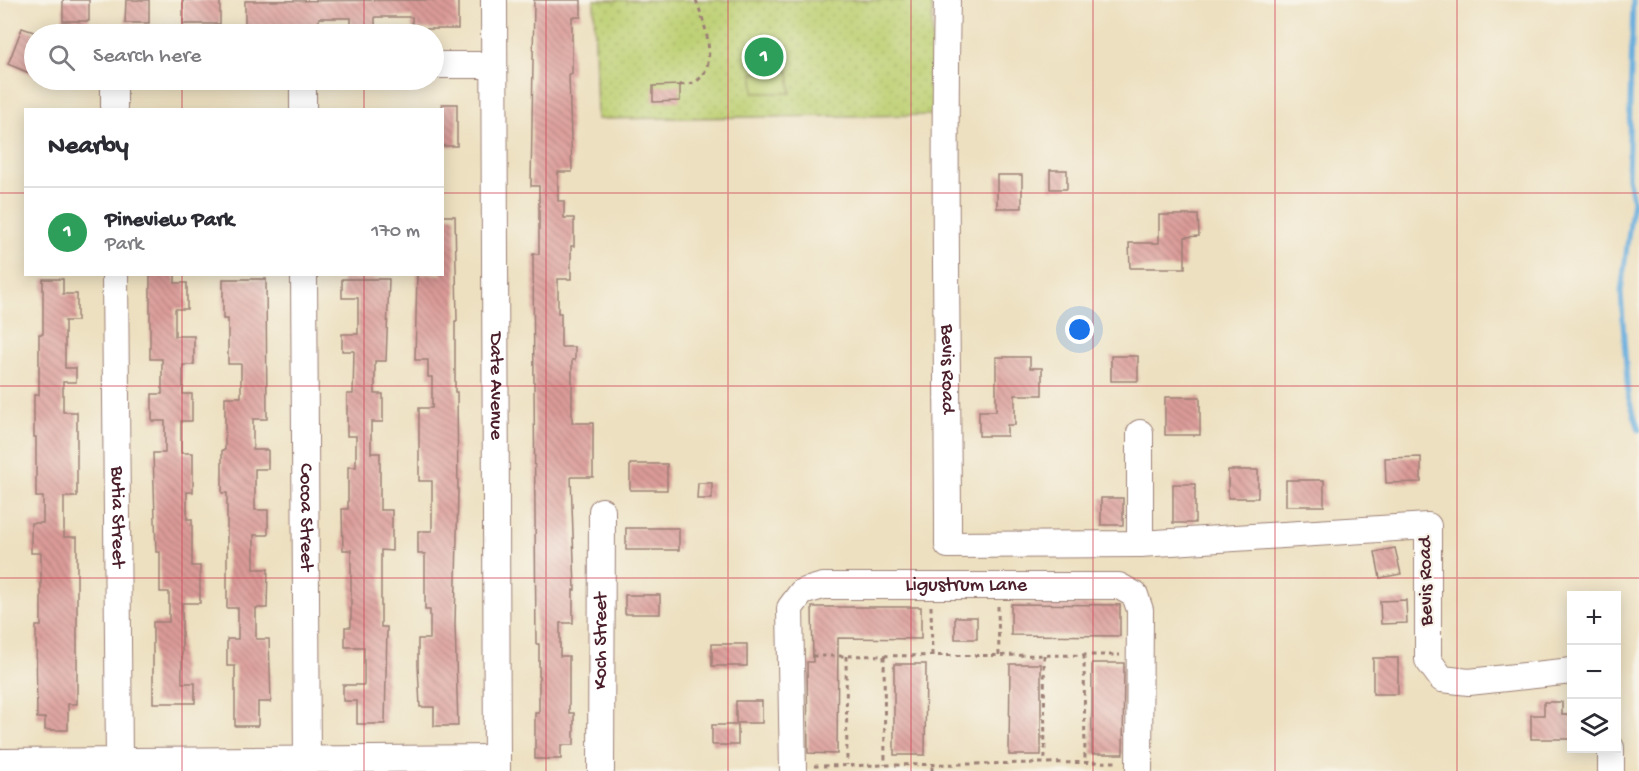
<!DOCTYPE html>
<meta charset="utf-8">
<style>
body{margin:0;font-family:"Gochi Hand",sans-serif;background:#f2f2f3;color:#2b2b33}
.controls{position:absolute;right:18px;bottom:18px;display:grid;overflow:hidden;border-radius:0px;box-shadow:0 3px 15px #0003}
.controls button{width:54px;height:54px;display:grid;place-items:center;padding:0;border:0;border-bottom:2px solid #e1e1e2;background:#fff;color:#2b2b33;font:30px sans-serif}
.you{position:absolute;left:1080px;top:330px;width:21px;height:21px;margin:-15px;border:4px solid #fff;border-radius:50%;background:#1a73e8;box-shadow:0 0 0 9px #1a73e833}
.badge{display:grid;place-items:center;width:39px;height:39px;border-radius:50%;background:#d1495b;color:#fff;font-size:20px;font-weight:700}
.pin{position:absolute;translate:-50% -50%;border:3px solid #fff;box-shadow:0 2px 6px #0006}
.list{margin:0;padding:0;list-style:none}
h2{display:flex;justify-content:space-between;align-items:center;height:78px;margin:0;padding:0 24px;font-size:26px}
h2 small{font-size:20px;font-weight:400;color:#7c7c81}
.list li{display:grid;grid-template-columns:39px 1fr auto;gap:18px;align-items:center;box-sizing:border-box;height:90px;padding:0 24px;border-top:2px solid #e1e1e2}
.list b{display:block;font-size:22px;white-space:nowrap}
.list p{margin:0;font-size:20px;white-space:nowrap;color:#7c7c81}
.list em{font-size:20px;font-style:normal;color:#7c7c81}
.icon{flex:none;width:33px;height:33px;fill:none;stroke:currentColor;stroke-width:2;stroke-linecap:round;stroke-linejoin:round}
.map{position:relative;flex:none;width:1639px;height:771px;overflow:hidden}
.search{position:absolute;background:#fff;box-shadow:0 3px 15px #0003;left:24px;top:24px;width:420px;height:66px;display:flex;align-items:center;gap:15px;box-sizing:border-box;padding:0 21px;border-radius:33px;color:#7c7c81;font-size:22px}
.panel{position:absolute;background:#fff;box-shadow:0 3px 15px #0003;left:24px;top:108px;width:420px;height:168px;border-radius:0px}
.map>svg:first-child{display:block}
.grass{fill:url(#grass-dots);stroke:#84784f;stroke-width:1.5}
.garden{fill:#bdd073;stroke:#84784f;stroke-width:1.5}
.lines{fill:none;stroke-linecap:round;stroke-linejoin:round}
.stream{stroke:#68aede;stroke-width:5}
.building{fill:url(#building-back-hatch)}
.minor-casing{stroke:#9c8076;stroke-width:28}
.path{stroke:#9c8076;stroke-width:3;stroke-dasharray:4.5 4.5;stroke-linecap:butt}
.minor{stroke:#fff;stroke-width:26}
.grid{fill:none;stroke:#d1495b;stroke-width:1.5;stroke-opacity:0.55}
.labels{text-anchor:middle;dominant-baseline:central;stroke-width:4.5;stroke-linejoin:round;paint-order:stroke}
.street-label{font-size:20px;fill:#4a1f2b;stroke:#f7f3e8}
</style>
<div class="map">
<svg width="1639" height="771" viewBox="0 0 1639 771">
<defs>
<pattern id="grass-dots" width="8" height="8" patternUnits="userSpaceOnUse" patternTransform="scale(1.5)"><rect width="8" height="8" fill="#bdd073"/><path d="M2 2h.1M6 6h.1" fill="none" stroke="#a4b264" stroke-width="1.8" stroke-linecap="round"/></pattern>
<pattern id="building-back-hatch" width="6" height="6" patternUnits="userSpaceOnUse" patternTransform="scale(1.5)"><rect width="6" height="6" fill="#db9b98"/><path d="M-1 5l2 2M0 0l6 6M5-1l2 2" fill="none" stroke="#b47e7c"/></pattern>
</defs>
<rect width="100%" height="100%" fill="#f7f3e8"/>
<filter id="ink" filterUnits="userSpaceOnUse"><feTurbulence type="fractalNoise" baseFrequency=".0167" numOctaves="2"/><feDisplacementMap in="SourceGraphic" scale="12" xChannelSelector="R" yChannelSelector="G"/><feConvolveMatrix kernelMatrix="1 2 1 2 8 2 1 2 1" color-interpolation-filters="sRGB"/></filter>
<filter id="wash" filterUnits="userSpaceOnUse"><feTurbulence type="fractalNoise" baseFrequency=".008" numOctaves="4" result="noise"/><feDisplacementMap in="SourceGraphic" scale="24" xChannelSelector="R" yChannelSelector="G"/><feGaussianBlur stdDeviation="1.35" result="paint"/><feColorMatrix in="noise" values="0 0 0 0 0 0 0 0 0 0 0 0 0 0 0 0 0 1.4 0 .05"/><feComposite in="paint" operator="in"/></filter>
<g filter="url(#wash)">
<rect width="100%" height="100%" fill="#ede0c0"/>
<polygon class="grass" points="594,0 932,0 933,115 597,119"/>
<polygon class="garden" points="789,71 791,93 754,93 753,73"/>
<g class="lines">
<polyline class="stream" points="1633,0 1628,177 1633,200 1621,292 1628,396 1639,430"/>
</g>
<g id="blocks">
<g class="building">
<rect x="63" y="0" width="26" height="21"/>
<polygon points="126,0 149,0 149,23 125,23"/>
<rect x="183" y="0" width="37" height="24"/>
<polygon points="458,0 458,29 412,29 412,17 375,17 375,30 351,30 351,18 319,18 318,30 245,30 245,1"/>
<polygon points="534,0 581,0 581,17 572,17 572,74 569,74 572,172 558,172 558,201 564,201 564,218 574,218 574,246 571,246 571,279 558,279 558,313 561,313 561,347 575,347 575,360 572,360 572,423 593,423 593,477 571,477 575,590 573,590 573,623 560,623 560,656 569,656 569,713 574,713 574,745 561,745 561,759 535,759 535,713 539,713 539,644 536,644 533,254 539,254 539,186 531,186"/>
<polygon points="22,28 34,32 34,75 8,64"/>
<polygon points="680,85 680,101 653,102 653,86"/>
<rect x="442" y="104" width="15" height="42"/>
<rect x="1050" y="170" width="17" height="19"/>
<rect x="997" y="175" width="25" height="33"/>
<polygon points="1159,215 1198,215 1199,236 1185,237 1185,268 1130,268 1129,243 1159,243"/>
<polygon points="442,216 455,216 457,321 455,321 455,392 457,392 458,492 455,624 458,726 434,726 434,707 420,707 418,666 418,639 430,639 430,610 425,610 425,554 418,554 418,531 432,531 432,481 419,481 419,408 432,408 432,377 428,377 428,360 415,360 417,274 442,274"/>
<polygon points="150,274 175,274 175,283 187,283 187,309 175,309 175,336 194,336 194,365 183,365 183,394 192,394 192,421 181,421 181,453 193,453 193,492 187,492 187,519 192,519 192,566 200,566 200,603 182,603 182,683 195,683 195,703 153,703 153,622 169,622 169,592 160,592 160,552 156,552 153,453 165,453 165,421 152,421 152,394 162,394 162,359 150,359"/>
<polygon points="43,279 63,279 63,294 77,294 77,321 65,321 65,368 76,368 76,382 63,382 63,412 77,412 77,497 64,497 64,537 77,537 77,704 68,704 68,730 45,730 45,718 37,718 36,626 41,626 41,553 31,553 31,523 43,523 43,497 36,497 36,437 34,437 34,395 39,395 39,334 43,334"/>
<polygon points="223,279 266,279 267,419 253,419 253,450 268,450 268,469 255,469 255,510 268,510 268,535 254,535 254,569 268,569 267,608 256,608 256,639 269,639 271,702 258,702 258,726 235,726 235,666 227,666 227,639 238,639 238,608 227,608 227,493 222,493 222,450 225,450 225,397 241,397 241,364 228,364 228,319 223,319"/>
<polygon points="342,279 389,279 386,361 375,361 375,394 383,394 383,422 371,422 371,453 380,453 380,510 392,510 392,551 381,550 381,627 387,627 385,724 357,724 357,701 343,701 343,685 364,685 364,647 345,647 345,627 351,627 351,550 343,550 342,509 348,509 348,467 356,467 356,436 347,436 347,394 353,394 354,351 342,351 342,334 358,334 358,298 342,298"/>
<rect x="1111" y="356" width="27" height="25"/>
<polygon points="996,357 1030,357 1030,368 1042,368 1042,395 1015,395 1015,425 1007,425 1007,436 979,436 979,411 996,411"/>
<rect x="1165" y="397" width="35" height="38"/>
<polygon points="1421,457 1421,482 1386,483 1385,458"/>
<rect x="630" y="464" width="37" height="26"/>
<rect x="1228" y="470" width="30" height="28"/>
<rect x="1286" y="480" width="38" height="26"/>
<polygon points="698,483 712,483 712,499 697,499"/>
<rect x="1173" y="484" width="22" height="39"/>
<rect x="1101" y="498" width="22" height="27"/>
<rect x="626" y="528" width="53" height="22"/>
<polygon points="1395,548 1401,574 1380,578 1375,552"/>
<rect x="625" y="595" width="35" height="19"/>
<polygon points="1406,600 1407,623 1381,624 1380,601"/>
<polygon points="1011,604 1120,605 1120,636 1011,635"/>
<polygon points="812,607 921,607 921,639 838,638 837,754 808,753 807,662 813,662"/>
<rect x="955" y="617" width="22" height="22"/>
<rect x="712" y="644" width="35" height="22"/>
<rect x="1373" y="658" width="25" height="36"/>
<polygon points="1092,663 1124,663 1123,754 1092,754"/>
<polygon points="894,664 926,664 925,755 894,755"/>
<polygon points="1010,664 1041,664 1041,755 1009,755"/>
<rect x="736" y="701" width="26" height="22"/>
<polygon points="1544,702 1562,702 1562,715 1572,715 1572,739 1531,739 1531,715 1544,715"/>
<rect x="712" y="725" width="26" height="20"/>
</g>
</g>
</g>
<g filter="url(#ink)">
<use href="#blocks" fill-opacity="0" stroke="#9c8076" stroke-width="1.5"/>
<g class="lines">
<defs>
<g id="minor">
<path id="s1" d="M494 0 497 771"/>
<path id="s2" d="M947 0C943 182 948 363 948 545L1140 544 1428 526V660L1442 679 1469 682 1572 671"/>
<polyline points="434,65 494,65"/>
<polyline points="114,80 114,110"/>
<polyline points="303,80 303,110"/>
<path id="s3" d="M115 274 119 761"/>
<path id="s4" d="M304 274 307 761"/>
<polyline points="1140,433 1140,544"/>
<polyline points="1611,748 1611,771"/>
<polyline points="0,762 497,758"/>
<path id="s5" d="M601 771 602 511"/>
<path id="s6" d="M793 771 790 608 802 592 823 586H1119L1135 595 1140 610 1139 771"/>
</g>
</defs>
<use href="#minor" class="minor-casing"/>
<g class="path">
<path d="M680 85C686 84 693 84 698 80 719 64 704 21 696 0"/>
<polyline points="931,606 932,655"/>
<polyline points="998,606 999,655"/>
<polyline points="1044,655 1045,763"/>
<polyline points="1084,655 1085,763"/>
<polyline points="812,656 1120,655"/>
<polyline points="846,656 847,765"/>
<polyline points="884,656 885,765"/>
<polyline points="814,766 1119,762"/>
<polyline points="932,771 932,764"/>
</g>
<use href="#minor" class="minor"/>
</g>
</g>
<path class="grid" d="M182 0V34M364 0V34M546 0V771M728 0V771M911 0V771M1093 0V771M1275 0V771M1457 0V771M182 80V110M364 80V110M0 193H26M442 193H1639M182 274V771M364 274V771M0 386H1639M0 578H1639"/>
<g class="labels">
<g class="street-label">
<text stroke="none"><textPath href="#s2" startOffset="369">Bevis Road</textPath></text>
<text stroke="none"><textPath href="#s1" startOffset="386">Date Avenue</textPath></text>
<text stroke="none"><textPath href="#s3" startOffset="243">Butia Street</textPath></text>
<text stroke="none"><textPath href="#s4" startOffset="243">Cocoa Street</textPath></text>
<text transform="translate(1427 581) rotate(-91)">Bevis Road</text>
<text stroke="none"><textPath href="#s6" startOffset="348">Ligustrum Lane</textPath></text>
<text stroke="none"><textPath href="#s5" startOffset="130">Koch Street</textPath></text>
</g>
</g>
</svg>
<div class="controls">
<button>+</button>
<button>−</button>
<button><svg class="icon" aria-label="layers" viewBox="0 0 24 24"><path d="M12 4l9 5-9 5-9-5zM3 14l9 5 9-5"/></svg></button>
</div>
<div class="you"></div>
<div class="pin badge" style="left:764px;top:57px;background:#2e9e5b">1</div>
<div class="search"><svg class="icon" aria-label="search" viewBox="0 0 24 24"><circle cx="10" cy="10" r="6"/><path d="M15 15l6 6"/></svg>Search here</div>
<section class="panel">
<h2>Nearby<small></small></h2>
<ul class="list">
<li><span class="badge" style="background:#2e9e5b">1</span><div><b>Pineview Park</b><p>Park</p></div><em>170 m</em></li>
</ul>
</section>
</div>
